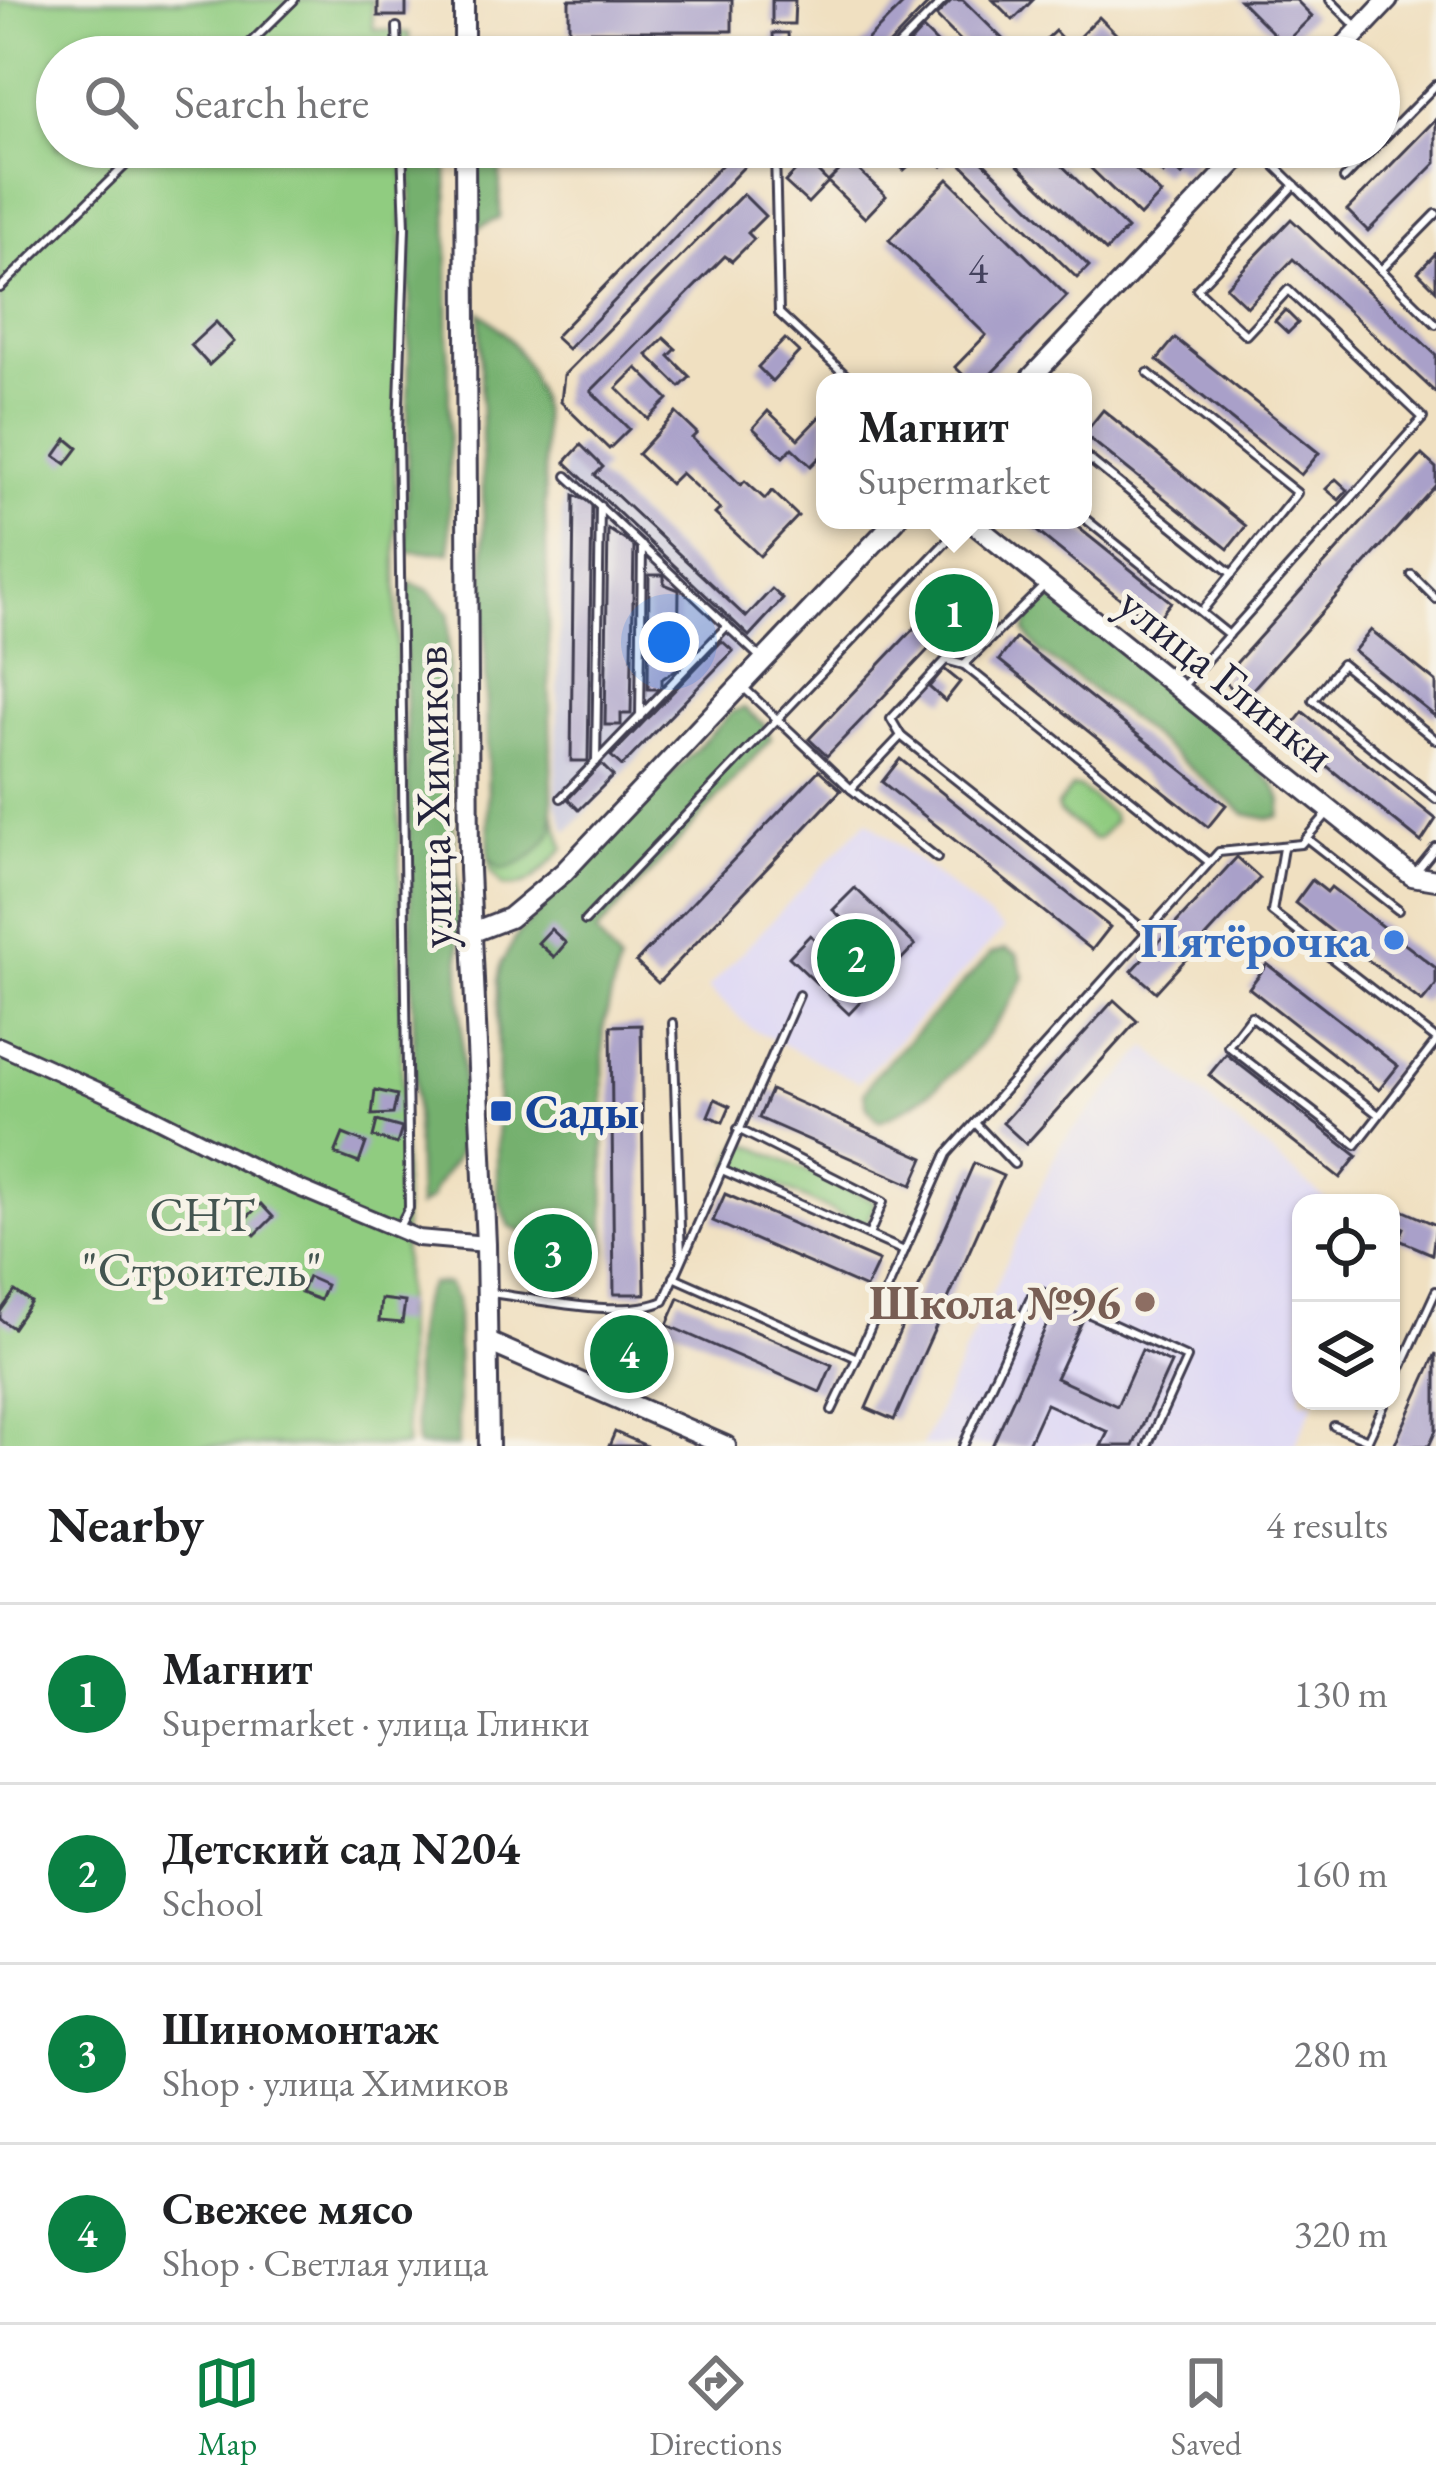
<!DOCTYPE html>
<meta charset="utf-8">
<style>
body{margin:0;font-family:"EB Garamond",serif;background:#f2f2f2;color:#202124}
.controls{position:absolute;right:36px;bottom:36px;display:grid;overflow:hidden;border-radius:24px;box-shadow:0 3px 9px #0004}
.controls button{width:108px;height:108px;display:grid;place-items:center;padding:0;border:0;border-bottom:3px solid #e0e0e0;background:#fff;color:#202124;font:60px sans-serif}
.you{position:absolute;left:669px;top:642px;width:42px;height:42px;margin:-30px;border:9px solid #fff;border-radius:50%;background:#1a73e8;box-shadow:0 0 0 18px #1a73e833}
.badge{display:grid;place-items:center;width:78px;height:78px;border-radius:50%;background:#0b8043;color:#fff;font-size:39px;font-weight:700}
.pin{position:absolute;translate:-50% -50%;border:6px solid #fff;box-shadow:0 3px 12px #0006}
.popup{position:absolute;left:816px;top:373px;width:276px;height:156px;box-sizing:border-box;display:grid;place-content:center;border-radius:24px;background:#fff;filter:drop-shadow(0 3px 9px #0005);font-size:39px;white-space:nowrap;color:#757577}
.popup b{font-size:45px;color:#202124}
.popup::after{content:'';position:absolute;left:50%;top:100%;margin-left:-24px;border:24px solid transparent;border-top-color:#fff}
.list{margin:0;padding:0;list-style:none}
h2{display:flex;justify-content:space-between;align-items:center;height:156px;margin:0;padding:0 48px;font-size:51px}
h2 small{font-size:39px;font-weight:400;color:#757577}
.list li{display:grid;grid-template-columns:78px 1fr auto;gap:36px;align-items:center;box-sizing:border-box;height:180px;padding:0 48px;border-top:3px solid #e0e0e0}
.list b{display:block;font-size:45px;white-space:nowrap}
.list p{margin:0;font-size:39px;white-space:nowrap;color:#757577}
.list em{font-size:39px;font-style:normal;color:#757577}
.icon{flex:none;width:66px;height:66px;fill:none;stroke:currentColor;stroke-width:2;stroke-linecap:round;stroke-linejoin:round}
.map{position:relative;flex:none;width:1436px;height:1446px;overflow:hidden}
.search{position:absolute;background:#fff;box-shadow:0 3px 9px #0004;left:36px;right:36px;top:36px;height:132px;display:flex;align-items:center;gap:30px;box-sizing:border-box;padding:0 42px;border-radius:66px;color:#757577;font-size:45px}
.sheet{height:876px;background:#fff}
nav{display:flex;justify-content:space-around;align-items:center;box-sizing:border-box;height:168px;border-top:3px solid #e0e0e0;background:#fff;font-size:33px;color:#757577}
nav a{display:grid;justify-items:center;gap:6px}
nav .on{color:#0b8043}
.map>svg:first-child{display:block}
.built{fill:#dcd6f6}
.industrial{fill:#c2c2dc}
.green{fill:#90cc80;stroke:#59775e;stroke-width:3}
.forest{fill:#74b06e;stroke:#4b6954;stroke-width:3}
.building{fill:#a9a0c9}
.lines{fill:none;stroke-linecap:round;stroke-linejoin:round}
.lane-casing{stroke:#413e4f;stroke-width:12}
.street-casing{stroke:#413e4f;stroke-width:20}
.secondary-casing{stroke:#413e4f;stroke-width:24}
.lane{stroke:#fff;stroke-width:6}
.street{stroke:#fff;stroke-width:14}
.secondary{stroke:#fff;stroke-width:18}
.shop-dot{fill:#3f7fe0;stroke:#f7f3e8;stroke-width:4.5}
.transit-dot{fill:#1a4fb4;stroke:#f7f3e8;stroke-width:4.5}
.education-dot{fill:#8d6e63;stroke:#f7f3e8;stroke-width:4.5}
.labels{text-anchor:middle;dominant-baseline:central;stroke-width:10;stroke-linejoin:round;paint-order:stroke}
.number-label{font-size:42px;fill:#44425e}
.street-label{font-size:48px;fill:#22223b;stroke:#f7f3e8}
.shop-label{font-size:48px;font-weight:bold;fill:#366cbe;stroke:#f7f3e8;text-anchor:end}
.transit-label{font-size:48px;font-weight:bold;fill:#164399;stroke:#f7f3e8;text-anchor:start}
.park-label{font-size:48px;fill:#435550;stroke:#f7f3e8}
.education-label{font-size:48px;font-weight:bold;fill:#785e54;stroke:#f7f3e8;text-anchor:end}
</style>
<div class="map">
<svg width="1436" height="1446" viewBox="0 0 1436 1446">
<rect width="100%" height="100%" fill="#f7f3e8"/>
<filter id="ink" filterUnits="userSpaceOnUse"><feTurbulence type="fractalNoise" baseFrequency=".00833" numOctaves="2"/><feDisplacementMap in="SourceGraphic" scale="24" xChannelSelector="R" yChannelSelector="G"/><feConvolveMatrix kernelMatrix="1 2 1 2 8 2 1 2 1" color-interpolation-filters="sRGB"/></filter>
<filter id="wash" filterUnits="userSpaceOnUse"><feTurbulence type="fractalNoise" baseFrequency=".004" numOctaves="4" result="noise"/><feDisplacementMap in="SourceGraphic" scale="48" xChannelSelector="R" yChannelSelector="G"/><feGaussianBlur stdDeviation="2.7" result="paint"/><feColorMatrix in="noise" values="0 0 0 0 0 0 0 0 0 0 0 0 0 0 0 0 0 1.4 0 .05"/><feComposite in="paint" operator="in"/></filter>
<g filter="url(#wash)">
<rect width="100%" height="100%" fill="#f0e0c1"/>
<g class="built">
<polygon points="867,820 1004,929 859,1082 750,1028 708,988"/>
<polygon points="1147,1047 1330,1203 1301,1203 1301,1401 1315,1401 1295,1446 922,1446 1060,1145"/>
</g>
<polygon class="industrial" points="580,443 605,467 598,476 744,613 771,586 787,601 567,832 556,803 563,462"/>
<g class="green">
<polygon points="0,0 372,0 373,29 409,33 408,57 57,57 57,147 405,147 395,469 406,1446 0,1446"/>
<polygon points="1072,787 1079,787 1112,814 1114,821 1099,839 1093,839 1059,812 1057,806"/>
<path d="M550 802 564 848C546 866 531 890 503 886L491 870 488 851Z"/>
<polygon points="741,1141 876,1202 865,1226 730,1164"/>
</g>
<g class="forest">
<polygon points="412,147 447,147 450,552 406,552"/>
<polygon points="477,147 500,147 500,218 478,228"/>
<path d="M480 312C519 342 534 370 543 418L553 831C538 852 527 865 501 869L489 859Z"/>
<path d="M411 583 430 591 449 613C446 756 460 899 462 1043 462 1068 467 1131 458 1153 451 1170 437 1177 431 1199L418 1207 403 599Z"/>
<polygon points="1053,599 1121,650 1238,750 1274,784 1282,801 1280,816 1268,819 1245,814 1126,715 1040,652 1025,632 1030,612"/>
<polygon points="744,708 765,725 771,739 596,933 619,963 603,1029 605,1251 535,1237 510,1227 497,1195 498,981 502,962 518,934 732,712"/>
<path d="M1005 949 1017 954 1024 977C996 1035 940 1097 879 1121L867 1107 864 1093 875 1075 991 954Z"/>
<path d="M431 1284H448L457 1300 458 1446H417C415 1407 406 1313 431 1284Z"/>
</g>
<g id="blocks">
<g class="building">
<rect x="378" y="0" width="28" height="16"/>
<rect x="569" y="0" width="163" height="31"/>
<polygon points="772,0 795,0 794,24 772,24"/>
<polygon points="907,0 932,0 877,57 844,57 852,49 855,52"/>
<polygon points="952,0 963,0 1021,57 977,57 936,16"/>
<polygon points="993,0 1033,0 1013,20"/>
<polygon points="1240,0 1296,0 1312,16 1284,44"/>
<polygon points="1099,17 1119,37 1099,57 1059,57"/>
<polygon points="923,29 951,57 907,57 902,52"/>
<polygon points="1055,31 1066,43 1052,57 1046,57 1037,48"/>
<polygon points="773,33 788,33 789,57 774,57"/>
<polygon points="1436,119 1436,163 1368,231 1347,210"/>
<polygon points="739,147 763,147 568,349 555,337"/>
<polygon points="880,147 898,147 913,162 904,170"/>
<polygon points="922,147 968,147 1089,266 1077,278 952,155 942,166"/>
<polygon points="999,147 1043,147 1127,229 1106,251"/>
<polygon points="1069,147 1113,147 1161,194 1140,216"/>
<polygon points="1133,147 1177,147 1182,152 1186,148 1197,158 1182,175 1171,165 1163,174"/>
<polygon points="806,160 828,182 808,203 785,182"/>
<polygon points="849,161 886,196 865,218 828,182"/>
<polygon points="948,179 1067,296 983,382 971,382 955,367 986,335 889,240"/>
<polygon points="743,194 765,216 748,233 754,239 732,261 725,256 591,391 629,429 609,449 561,402 564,375"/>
<polygon points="1291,219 1436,355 1436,393 1293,259 1247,307 1226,287"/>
<polygon points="1436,253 1436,290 1418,272"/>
<polygon points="1285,310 1298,323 1288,333 1275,321"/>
<polygon points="216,322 234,342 209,365 191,345"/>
<polygon points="664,338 676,349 669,356 690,377 680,387 647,355"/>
<polygon points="1175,338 1319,453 1301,475 1157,360"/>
<polygon points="785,339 799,352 772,381 758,367"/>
<polygon points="637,368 668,399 648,419 617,388"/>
<polygon points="1103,410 1246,526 1228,549 1084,434"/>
<polygon points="768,411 798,439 825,411 825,452 811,466 792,448 783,457 753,428"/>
<polygon points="676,413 697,433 692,438 741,485 745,481 765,499 772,491 798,516 760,556 715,514 720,509 681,473 670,484 638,454"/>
<polygon points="67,439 78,448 66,464 55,456"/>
<polygon points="581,445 603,467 595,475 746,617 772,589 783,599 749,636 565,462"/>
<polygon points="1422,455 1436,468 1436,485 1244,699 1222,679"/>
<polygon points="1336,479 1348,490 1339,500 1326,489"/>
<polygon points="574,495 592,503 588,761 571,761"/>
<polygon points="1023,520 1069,520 1171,602 1153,625"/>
<polygon points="608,529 634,546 631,714 621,714 621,725 605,725"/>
<polygon points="649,575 664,575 664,584 679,590 678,668 662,679 662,689 648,689"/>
<polygon points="953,597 986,628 964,652 944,633 827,756 809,739 917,625 922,630"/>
<polygon points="1371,630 1436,682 1436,717 1354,651"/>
<polygon points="1016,638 1226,805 1208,827 999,660"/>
<polygon points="722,641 733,651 622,766 611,756"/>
<polygon points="944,669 960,682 945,701 929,687"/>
<polygon points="1303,712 1436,819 1421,842 1286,733"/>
<polygon points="900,759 1110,927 1092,950 882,782"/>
<polygon points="601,764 613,776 579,810 568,799"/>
<polygon points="819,770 841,790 658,983 636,962"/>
<polygon points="1237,857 1260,878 1156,992 1132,971"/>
<polygon points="1312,880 1327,892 1331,887 1436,968 1436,985 1422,1002 1295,903"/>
<polygon points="855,888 915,945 894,967 869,943 845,968 870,992 849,1014 789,957 810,935 826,950 850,926 833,910"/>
<polygon points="551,929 566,943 554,957 538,943"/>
<polygon points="1267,964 1398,1066 1379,1090 1249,988"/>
<polygon points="1114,1000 1137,1021 1026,1144 1003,1123"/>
<polygon points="641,1025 645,1294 614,1294 611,1026"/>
<polygon points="1226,1054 1357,1156 1340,1178 1209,1075"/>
<polygon points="375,1090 397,1095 393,1114 372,1115"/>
<polygon points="771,1090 924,1158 912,1185 759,1118"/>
<polygon points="715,1099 730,1106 723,1122 708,1116"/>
<polygon points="377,1121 402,1128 397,1144 373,1137"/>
<polygon points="343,1134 366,1143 359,1163 335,1154"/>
<polygon points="974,1163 1003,1176 894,1420 866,1408"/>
<polygon points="725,1194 879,1261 866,1288 713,1221"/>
<polygon points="261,1204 273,1217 255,1235 242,1222"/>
<polygon points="1402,1210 1436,1225 1432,1254 1399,1240 1404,1228 1396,1224"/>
<polygon points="545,1245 560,1245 560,1261 546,1261"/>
<polygon points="308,1277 326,1285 320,1300 301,1293"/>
<polygon points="15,1291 31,1302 13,1328 0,1319 0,1312"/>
<polygon points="679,1298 832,1365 820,1392 667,1325"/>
<polygon points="381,1299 405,1302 402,1323 379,1321"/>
<polygon points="1057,1302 1085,1315 1056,1378 1117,1406 1142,1350 1171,1363 1133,1446 1101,1446 1108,1432 1046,1404 1027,1446 992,1446"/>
<polygon points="1436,1353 1436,1430 1429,1446 1394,1446"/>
<polygon points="615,1432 647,1446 609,1446"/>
</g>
</g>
</g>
<g filter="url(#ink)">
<use href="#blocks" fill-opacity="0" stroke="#413e4f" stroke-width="3"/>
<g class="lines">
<defs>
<g id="lane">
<polyline points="1330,0 1357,27"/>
<polyline points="397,27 398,57"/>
<polyline points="889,55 944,0"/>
<polyline points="236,57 294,0"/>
<polyline points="1379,143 1436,85"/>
<polyline points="781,147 775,153 779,313 853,382"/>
<polyline points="910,147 923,159"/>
<polyline points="1256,147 1436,324"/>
<polyline points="1344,179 1375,147"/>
<polyline points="1381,270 1436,214"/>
<polyline points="0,288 144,147"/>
<polyline points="1148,373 1297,493 1201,612"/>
<polyline points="1083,454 1232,574"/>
<polyline points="567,476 761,658"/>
<polyline points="1083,517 1229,635"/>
<polyline points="1412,575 1436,599"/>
<polyline points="964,665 1209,862"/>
<polyline points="743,687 851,789 937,858"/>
<polyline points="1182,687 1423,418 1288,290 1246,335 1197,289 1295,185"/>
<polyline points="640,717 642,546"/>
<polyline points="901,736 1147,932"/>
<polyline points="1436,740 1342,664 1313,700 1436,799"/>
<polyline points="596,762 600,506"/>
<polyline points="851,789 901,736 891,719 946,660 964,665 1046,584"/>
<polyline points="561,798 727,626"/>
<polyline points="1306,838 1398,910"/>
<polyline points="1283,848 1272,912 1436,1039"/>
<polyline points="1415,873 1436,847"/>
<polyline points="585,921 967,520"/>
<polyline points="673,1023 681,1258"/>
<polyline points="1379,1115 1251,1016 1228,1046 1356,1145 1436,1042"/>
<polyline points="975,1123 1014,1164"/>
<polyline points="738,1129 883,1202 869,1235"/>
<polyline points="722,1170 904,1251"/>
<polyline points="399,1227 409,1208 398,432 405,227 402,147"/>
<polyline points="674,1277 857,1358 947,1154 1219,852 1301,844 1328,813"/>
<path d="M491 1293C537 1299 624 1319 664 1301L799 995"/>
<polyline points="1391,1389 1436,1291"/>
<polyline points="832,1410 857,1358"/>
<polyline points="1334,1426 1368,1440"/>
<polyline points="963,1446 1035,1289 1187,1358 1147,1446"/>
<polyline points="1365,1446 1386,1401"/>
</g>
<polyline id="street" points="0,1046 126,1103 268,1175 392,1227 418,1238 486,1244"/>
<g id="secondary">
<polyline points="464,0 464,57"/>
<polyline points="1334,57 1388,0"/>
<polyline points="465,147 469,870 486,1244 489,1446"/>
<polyline points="1027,382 1249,147"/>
<polyline points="969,520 1412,876 1436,880"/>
<polyline points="473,932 509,918 564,872 896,520"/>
<polyline points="488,1342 726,1446"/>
</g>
</defs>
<use href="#lane" class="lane-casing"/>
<use href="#street" class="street-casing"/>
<use href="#secondary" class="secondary-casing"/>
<use href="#lane" class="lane"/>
<use href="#street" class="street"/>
<use href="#secondary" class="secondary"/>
</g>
</g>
<circle class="shop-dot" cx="1394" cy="940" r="12"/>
<rect class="transit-dot" x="489" y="1099" width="24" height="24" rx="6"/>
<circle class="education-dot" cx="1145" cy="1302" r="12"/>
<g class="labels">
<g class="number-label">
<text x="978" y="268">4</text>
</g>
<g class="street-label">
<text transform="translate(1227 678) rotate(39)">улица Глинки</text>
<text transform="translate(432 797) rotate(-91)">улица Химиков</text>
</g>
<g class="shop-label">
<text x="1370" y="940">Пятёрочка</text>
</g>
<g class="transit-label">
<text x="525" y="1111">Сады</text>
</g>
<g class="park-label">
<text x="202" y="1214">СНТ<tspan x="202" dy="55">"Строитель"</tspan></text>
</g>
<g class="education-label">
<text x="1121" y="1302">Школа №96</text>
</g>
</g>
</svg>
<div class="controls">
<button><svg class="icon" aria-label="locate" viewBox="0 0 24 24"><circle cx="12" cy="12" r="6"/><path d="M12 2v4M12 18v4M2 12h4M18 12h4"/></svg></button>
<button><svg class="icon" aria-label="layers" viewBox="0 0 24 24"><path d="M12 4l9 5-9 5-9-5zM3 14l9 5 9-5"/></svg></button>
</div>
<div class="you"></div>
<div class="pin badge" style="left:954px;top:613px">1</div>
<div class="popup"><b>Магнит</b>Supermarket</div>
<div class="pin badge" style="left:856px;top:958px">2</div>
<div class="pin badge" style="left:553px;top:1253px">3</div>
<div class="pin badge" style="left:629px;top:1354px">4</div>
<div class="search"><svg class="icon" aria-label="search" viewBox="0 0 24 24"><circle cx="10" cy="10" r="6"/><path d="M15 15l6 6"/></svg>Search here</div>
</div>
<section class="sheet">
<h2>Nearby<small>4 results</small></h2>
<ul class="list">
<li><span class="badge">1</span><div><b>Магнит</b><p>Supermarket · улица Глинки</p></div><em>130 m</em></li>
<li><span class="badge">2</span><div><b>Детский сад N204</b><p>School</p></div><em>160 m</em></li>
<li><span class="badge">3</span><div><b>Шиномонтаж</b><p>Shop · улица Химиков</p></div><em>280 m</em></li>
<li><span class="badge">4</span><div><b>Свежее мясо</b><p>Shop · Светлая улица</p></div><em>320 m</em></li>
</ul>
</section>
<nav>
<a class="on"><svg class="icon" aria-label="map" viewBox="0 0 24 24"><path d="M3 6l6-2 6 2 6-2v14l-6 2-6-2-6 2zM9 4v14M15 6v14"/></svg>Map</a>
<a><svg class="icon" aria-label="directions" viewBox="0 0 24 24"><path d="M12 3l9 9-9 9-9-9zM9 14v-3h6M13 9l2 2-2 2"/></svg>Directions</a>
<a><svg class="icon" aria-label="saved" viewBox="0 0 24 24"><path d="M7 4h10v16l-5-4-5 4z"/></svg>Saved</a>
</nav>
